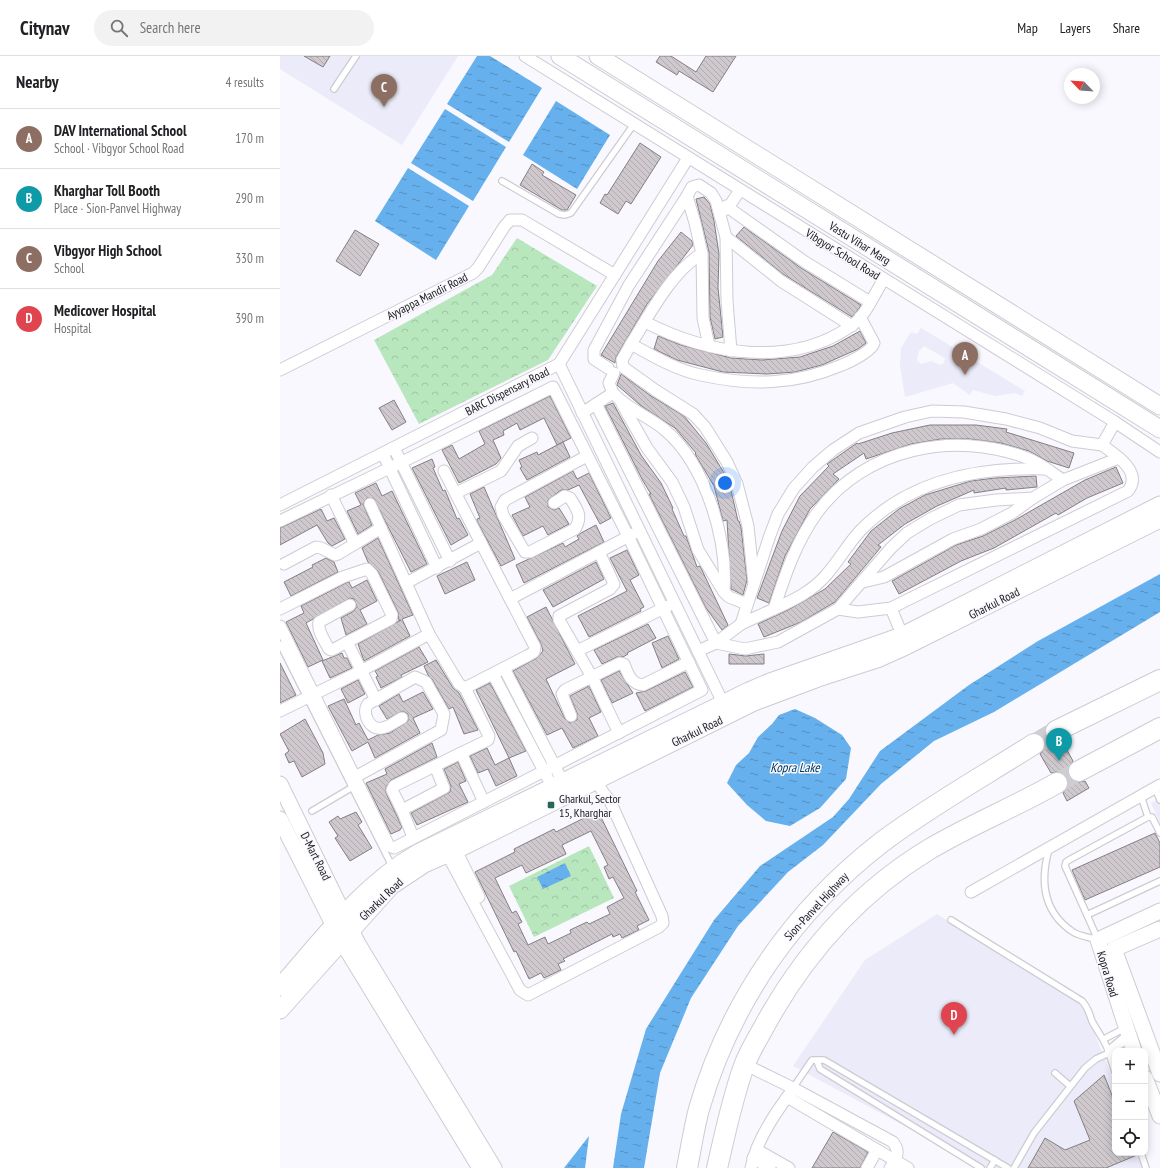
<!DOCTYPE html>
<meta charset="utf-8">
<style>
body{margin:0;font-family:"PT Sans Narrow",sans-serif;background:#f2f2f2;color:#202124}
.controls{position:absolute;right:12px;bottom:12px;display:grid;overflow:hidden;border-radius:8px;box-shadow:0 2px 10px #0003}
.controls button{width:36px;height:36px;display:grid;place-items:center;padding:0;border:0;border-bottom:1px solid #e0e0e0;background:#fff;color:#202124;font:20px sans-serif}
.compass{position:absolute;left:784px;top:12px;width:36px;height:36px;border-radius:50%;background:#fff;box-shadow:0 2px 10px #0003;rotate:295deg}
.you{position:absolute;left:445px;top:427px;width:14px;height:14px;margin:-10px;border:3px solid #fff;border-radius:50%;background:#1a73e8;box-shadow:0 0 0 6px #1a73e833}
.badge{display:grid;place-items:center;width:26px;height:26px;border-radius:50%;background:#266755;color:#fff;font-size:13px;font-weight:700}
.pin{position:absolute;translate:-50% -33px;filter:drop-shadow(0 1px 2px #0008)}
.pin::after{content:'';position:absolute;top:21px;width:14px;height:12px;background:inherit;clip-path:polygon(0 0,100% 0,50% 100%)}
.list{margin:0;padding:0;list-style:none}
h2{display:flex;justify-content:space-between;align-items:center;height:52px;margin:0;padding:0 16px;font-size:17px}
h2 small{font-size:13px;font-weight:400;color:#757577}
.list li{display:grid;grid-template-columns:26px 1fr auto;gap:12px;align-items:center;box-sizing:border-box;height:60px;padding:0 16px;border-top:1px solid #e0e0e0}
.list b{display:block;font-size:15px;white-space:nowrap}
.list p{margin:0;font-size:13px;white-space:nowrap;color:#757577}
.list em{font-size:13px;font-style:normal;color:#757577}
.icon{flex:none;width:22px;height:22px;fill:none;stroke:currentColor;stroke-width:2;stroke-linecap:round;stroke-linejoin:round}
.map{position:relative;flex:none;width:880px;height:1112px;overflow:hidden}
header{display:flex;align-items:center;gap:24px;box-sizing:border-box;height:56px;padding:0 20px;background:#fff;border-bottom:1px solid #e0e0e0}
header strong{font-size:19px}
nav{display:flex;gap:22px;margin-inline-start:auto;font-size:14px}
.search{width:280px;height:36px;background:#f2f2f2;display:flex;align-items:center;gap:10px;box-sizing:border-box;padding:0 14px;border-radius:22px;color:#757577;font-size:15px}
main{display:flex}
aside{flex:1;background:#fff}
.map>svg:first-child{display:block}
.built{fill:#ebebf9;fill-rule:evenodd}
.forest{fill:url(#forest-crowns)}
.water{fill:url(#water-ripples)}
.building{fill:url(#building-back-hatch);stroke:#857f84;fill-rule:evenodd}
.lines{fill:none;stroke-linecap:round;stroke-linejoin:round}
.highway-tunnel{stroke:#cdcdd2;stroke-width:20;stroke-dasharray:20 10;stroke-linecap:butt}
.lane-casing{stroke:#cdccd3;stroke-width:8}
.street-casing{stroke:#cdccd3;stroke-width:13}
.secondary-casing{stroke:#cdccd3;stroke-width:17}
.primary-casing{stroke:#cdccd3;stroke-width:19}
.highway-casing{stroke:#cdccd3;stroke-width:22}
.lane{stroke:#fff;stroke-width:5.5}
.street{stroke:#fff;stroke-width:11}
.secondary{stroke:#fff;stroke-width:15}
.primary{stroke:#fff;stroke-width:17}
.highway{stroke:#fff;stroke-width:20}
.poi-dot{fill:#266755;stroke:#f8f8fe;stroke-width:1.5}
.labels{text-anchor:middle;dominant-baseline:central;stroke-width:3;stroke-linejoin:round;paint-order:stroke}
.street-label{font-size:12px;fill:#202022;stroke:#f8f8fe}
.poi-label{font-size:12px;fill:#202022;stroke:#f8f8fe;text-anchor:start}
.water-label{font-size:13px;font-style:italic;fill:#003a61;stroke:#f8f8fe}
</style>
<header>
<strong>Citynav</strong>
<div class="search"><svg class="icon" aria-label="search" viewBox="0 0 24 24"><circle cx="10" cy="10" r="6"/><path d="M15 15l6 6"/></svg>Search here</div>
<nav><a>Map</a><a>Layers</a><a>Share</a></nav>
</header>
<main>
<aside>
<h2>Nearby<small>4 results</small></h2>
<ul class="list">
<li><span class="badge" style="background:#8d6e63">A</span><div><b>DAV International School</b><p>School · Vibgyor School Road</p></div><em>170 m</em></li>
<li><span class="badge" style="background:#0f9aa8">B</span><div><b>Kharghar Toll Booth</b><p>Place · Sion-Panvel Highway</p></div><em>290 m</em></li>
<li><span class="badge" style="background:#8d6e63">C</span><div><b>Vibgyor High School</b><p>School</p></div><em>330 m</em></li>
<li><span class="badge" style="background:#e0444e">D</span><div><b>Medicover Hospital</b><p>Hospital</p></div><em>390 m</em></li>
</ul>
</aside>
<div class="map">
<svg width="880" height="1112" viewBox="0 0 880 1112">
<defs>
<pattern id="forest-crowns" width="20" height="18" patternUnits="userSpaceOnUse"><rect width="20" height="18" fill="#b9e7bd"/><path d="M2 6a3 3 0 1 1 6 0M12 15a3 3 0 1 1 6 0" fill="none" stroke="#9fc6a2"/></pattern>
<pattern id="water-ripples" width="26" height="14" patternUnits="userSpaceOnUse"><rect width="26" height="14" fill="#66b0ed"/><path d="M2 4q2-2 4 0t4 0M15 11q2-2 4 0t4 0" fill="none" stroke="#548fc0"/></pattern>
<pattern id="building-back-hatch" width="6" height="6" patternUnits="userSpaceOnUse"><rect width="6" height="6" fill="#cfc9ce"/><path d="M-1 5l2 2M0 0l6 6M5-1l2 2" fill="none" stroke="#b1acb1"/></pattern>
</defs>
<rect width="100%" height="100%" fill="#f8f8fe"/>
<g class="built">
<polygon points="0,0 178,0 122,89 0,13"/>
<path d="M641 272 745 335 742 340 735 337 715 340 693 334 690 339 673 327 625 341 620 309 621 292 631 276 637 278ZM644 290 665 302 664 307 660 309 651 305 641 308 637 304 639 295Z"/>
<polygon points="880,742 880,767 871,747"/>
<polygon points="657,858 802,947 835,1028 835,1097 863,1097 869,1112 703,1112 513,1010 585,904"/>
</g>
<g class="forest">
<polygon points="237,182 317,230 268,304 139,368 94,284 212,219"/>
<polygon points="309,790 334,842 254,881 229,830"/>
</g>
<g class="water">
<polygon points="197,0 210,0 262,32 229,86 167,48"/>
<polygon points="276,45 330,79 297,133 243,99"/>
<polygon points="165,53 226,91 193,145 131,107"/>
<polygon points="128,112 189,150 156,204 95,165"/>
<polygon points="880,518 880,556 714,656 654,685 601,728 543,789 508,816 458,870 411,942 380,1017 364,1112 333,1112 341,1058 366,973 434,864 480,810 553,761 569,743 600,695 689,629 758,585"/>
<polygon points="515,653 535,662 562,679 571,692 566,723 540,752 510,770 486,765 467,749 447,727 456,709 469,697 478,681 492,668 499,659"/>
<polygon points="285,807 291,820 263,833 257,821"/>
<polygon points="309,1080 305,1112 284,1112"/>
</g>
<g class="building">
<polygon points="24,0 50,0 43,11"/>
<polygon points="380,0 391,0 416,16 426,0 456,0 433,36 399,15 397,19 376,6"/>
<polygon points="360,87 381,101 351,148 346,145 338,158 320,147 325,138 327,139"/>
<polygon points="252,108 264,116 262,119 296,139 287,154 282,154 240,129"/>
<polygon points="424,141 430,148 434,165 439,198 438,232 443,281 435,283 430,261 429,196 416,143"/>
<polygon points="464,171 521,212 581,249 580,251 572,261 503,218 456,180"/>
<polygon points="75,174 99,188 80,220 56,205"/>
<polygon points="401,176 412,185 413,189 367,248 336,301 335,307 321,299 378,205"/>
<polygon points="580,275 586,287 578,293 542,309 515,316 487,318 443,316 397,304 374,293 378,280 401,289 451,302 482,304 520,301 553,290"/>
<polygon points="341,318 371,340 404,360 426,387 444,417 450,430 458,465 459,465 461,471 467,524 463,539 451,533 447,464 443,465 434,430 415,398 416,397 395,372 360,349 337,329"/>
<polygon points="270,340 291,382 277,389 264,362 240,374 237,367 223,375 224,379 213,384 221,402 216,408 179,427 162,394 172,389 179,403 205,388 199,375"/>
<polygon points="114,344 126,366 112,374 99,352"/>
<polygon points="333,347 361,399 381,427 393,452 392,453 404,480 406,480 417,511 420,510 448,569 442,574 426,552 369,438 371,438 363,425 325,350"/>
<polygon points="650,369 696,369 727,373 726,376 794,397 789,412 767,405 749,395 721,387 690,383 661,383 631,388 586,403 584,397 553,418 559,423 530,453 505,500 489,547 477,542 502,475 520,440 549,410 547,408 577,387 578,388 612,377"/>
<polygon points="283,386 290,401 247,424 240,412 242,411 239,404 257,396 258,399"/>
<polygon points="152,403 155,411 153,412 163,435 165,434 177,463 179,462 188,479 171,489 132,412"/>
<polygon points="836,411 843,427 807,442 778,459 776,457 714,492 681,505 619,538 612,525 676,489 703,480 735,464 805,424"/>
<polygon points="293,415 297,423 309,417 331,462 320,468 299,429 288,434 281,434 268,444 268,451 274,454 279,452 289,468 268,479 263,470 243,480 232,459 250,451 245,441"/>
<polygon points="756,420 757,431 726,434 726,432 694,437 694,434 657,450 625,468 598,489 601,491 555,546 521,566 484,581 478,568 508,554 545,533 571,508 568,506 591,475 619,453 645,439 691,425 715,422"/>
<polygon points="96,427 102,440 112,435 147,508 131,516 94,443 87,442 83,448 92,469 78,478 67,455 81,449 75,437"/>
<polygon points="204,431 235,503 221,510 197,465 197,463 200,462 190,438"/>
<polygon points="41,453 47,465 54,462 65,483 52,490 48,487 37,469 0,489 0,472"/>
<polygon points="316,469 324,486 244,527 236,509 283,487 285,491 299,483 297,480 301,477"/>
<polygon points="98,482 133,559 122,563 130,580 84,605 78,588 121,564 119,565 118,556 98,515 88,506 82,492"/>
<polygon points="347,494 359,519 350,524 364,551 360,553 361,555 309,581 298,560 347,535 330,502"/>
<polygon points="46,502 54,506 58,516 11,540 4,526 33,511 32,509"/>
<polygon points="187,506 195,524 165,538 157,520"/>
<polygon points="316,506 324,523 273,551 263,534"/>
<polygon points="87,524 97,545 80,554 87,568 66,579 61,562 74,555 77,550 74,543 70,542 26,567 43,604 28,611 6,566 24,557 21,550 66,527 69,526 72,532"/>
<polygon points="266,551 295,608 266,623 285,663 290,667 297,664 297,657 290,640 309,630 321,656 309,662 318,680 293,692 282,672 267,679 233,615 257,602 263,595 261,588 247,561"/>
<polygon points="368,568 376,582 347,597 348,598 343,601 337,601 322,608 314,594"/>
<polygon points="388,580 399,603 382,612 372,587"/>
<polygon points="139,591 148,606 121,619 122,621 101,632 96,621 98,620 95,615"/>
<polygon points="62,597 64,602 67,602 72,612 50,622 42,605"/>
<polygon points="449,598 466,600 484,598 484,608 449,608"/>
<polygon points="156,604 173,632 179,637 198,674 184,678 173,651 169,653 152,623 148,619 144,610"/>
<polygon points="0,607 16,639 0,647"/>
<polygon points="339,615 353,637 332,647 321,624"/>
<polygon points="405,616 413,631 365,655 356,637 366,635"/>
<polygon points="78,624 85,638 68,647 61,633"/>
<polygon points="210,627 246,695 229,702 237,720 216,730 208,713 198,717 190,700 207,692 215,709 229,702 196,634"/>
<polygon points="143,636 153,653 133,662 140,677 95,702 88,686 72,695 48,650 64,643 76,669 79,667 88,684 98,679 110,677 128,665 128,658 123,655 107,663 99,650 119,638 123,646"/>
<polygon points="25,663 43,697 45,708 22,721 14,705 9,707 5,698 9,695 0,678"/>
<polygon points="765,678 770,685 776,686 782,685 793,705 788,714 789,721 798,726 805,725 809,732 787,745 783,737 788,728 787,721 778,716 771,717 760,698 764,693 765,687 762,680"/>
<polygon points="152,687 157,701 111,724 106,731 106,737 122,771 120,774 111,778 86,727 107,718 105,713"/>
<polygon points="178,706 186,725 179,728 188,746 137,769 131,757 170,736 171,730 164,713"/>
<path d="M318 755 357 835 355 836 369 864 357 870 359 874 342 882 340 878 333 881 332 878 283 903 285 905 278 908 281 914 264 922 261 917 249 923 236 895 234 896 195 816 235 796 234 793 274 773 276 776ZM311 775 328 809 324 811 329 823 333 821 344 842 327 851 330 858 309 868 307 866 290 874 291 877 268 888 265 881 248 889 238 868 242 866 236 855 232 857 215 822 242 809 246 817 286 798 282 789Z"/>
<polygon points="76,756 82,766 78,769 92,792 70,805 55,782 58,780 49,766 58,760 60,763"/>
<polygon points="875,777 880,787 880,811 805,844 792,814"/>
<polygon points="824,1019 835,1047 835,1097 857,1097 857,1099 826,1112 748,1112 765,1082 785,1094 810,1084 794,1045"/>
<polygon points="553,1076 588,1096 580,1112 532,1112"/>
</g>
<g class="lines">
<g class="highway-tunnel">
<polyline points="754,688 776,675"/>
<polyline points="777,727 799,715"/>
</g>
<defs>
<g id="lane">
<polyline points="54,33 76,0"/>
<polyline points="222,125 279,158 285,159 291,157 354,68"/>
<polyline points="0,588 113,812"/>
<polyline points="875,732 880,744"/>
<polyline points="861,740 868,761"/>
<polyline points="32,755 71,732"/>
<polyline points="880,777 872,761 868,761 789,804 786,806 785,810 807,859 880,825"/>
<path d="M769 793C760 825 763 856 793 876 799 880 809 881 817 884"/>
<polyline points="807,859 818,884"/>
<path d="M671 864 802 945C808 951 809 957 812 965 817 975 824 983 828 994"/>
<polyline points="824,983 845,972"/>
<polyline points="828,995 828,994 847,978"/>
<polyline points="829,997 849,983"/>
<polyline points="537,1005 540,1013 701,1112"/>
<polyline points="775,1017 790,1030"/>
<polyline points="513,1032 532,1004 544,1004 728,1112"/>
<polyline points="861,1097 866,1112"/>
<polyline points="710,1112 715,1104"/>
<polyline points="734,1112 754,1077 805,1012 816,1003 829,997 835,1016"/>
</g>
<g id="street">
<polyline points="245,0 835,366 880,396"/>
<polyline points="446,150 525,206 590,246"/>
<polyline points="443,155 450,149 460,134"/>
<polyline points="446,181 501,225 572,270"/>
<polyline points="422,198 423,262 429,290"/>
<path d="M365 266C427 298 510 313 571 270 586 260 594 238 604 223"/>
<path d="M351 288C368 261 393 213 422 198L415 167 407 140 412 131 419 129 431 137 436 145 446 181 447 245 451 295"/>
<polyline points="279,308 446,653"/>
<polyline points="328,312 314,303 314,294 349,229 407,140"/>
<polyline points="0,314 193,217 198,212 224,171 230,164 242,164 335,219"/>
<polyline points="333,337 329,327 334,317"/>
<polyline points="316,348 436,587"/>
<polyline points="342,348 367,392 392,426 404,451 418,494 444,536"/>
<path d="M302 357 333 337C348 354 369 360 385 374 426 409 448 484 444 536L449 541 467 548"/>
<polyline points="114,392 170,505"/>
<polyline points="103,398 157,512"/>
<polyline points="164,415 201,487"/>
<polyline points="176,437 221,415 238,390 252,382"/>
<polyline points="51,439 75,488"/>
<path d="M274 447 285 440 290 442C297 453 303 460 295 473L250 496H245L223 459 221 451 225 444 307 400"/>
<polyline points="90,448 126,527"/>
<polyline points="0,449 279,308 408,102"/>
<polyline points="0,465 120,407 273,331 348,480 422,634 114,792 109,790 107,786 0,570"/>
<polygon points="201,487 255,591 254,596 247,600 185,632 179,628 149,578 126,527"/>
<polyline points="319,496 334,528 330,533 279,560 279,564 312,621 339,677"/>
<polyline points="4,508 36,491 41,492 55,499 58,498 101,472"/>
<polyline points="583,526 604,521 673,483 701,473 732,457 753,442"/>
<path d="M474 528 468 470 457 428 447 406 425 371 413 358 375 334 343 311 342 304 351 288C373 300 396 314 421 319 471 330 515 329 562 309 570 306 592 295 594 287L580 261"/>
<polyline points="230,543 353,478"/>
<polyline points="611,552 625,586"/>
<path d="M0 553 63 521 87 513 92 518 112 559 111 563 52 594 49 593C45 585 37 575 39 566L70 549"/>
<path d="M494 553C514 544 533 535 547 518 559 504 568 488 580 475 628 425 698 411 765 413"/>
<path d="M558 553 578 556 611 552 848 435C863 416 836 399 822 389L835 366"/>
<path d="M461 568 494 553C505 519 516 486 537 457 584 392 675 374 747 402 760 407 772 417 783 424"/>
<polyline points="67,586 96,644"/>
<polyline points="436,587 465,593 498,586 558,553 611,492 627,477 650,463 679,449 716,444 753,442 783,424 839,402"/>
<polyline points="297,595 388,550"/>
<polyline points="418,595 436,587 461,568 489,482 498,458 514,432 533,411 553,394 579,377 625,361 652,355 684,356 726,363 760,372 792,385 822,389"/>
<polyline points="224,612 286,732"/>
<polyline points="213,618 275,736"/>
<polyline points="0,655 81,615 149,578"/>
<path d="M291 660 282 638 285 634 340 607 344 608C348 618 351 628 363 629L409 606"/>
<polyline points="181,697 208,684 209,680 185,632"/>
<polyline points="155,710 164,732 122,754 112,734 114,730 181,697 204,746"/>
<path d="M75 721 161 674 164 658 146 626 135 621 88 648C81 657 90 675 102 672 109 671 116 665 122 662"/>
<polyline points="122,754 133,781"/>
<polyline points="176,794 199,841"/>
<polyline points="167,798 240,934 248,939 379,871 383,867 382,860 330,745 322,735 315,718"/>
<polyline points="691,836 880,729"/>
<path d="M464 1008 513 1032 613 1086C621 1096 616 1102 610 1112"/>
<polyline points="507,1041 628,1112"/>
<polyline points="477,1094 509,1112"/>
<polyline points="473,1102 490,1112"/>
<path d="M471 1112C476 1085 495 1057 511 1036"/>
<polyline points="587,1112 597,1094"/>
</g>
<g id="secondary">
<polyline points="0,728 78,888 214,1112"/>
<polyline points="0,763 61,884 200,1112"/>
<polyline points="880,873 834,893 880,1018"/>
<polyline points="854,995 818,884 880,855"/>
<polyline points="865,1022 880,1060"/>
</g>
<g id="primary">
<polyline points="280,0 880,373"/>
<polyline points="318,0 880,350"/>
<path d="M0 931C42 883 82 829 138 797L469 635 490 626 622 580 880 449"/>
<polyline points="0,954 111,830 144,808 176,794 474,646 538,622 597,603 626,590 880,463"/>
</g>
<g id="highway">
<polyline points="776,675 880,624"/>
<polyline points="799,715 880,672"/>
<path d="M407 1112C411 1092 414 1072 419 1053 450 946 514 854 602 786 650 750 704 720 754 688"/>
<path d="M437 1112C445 1078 452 1043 464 1010 469 996 478 982 485 969 524 898 578 837 648 794 690 769 735 751 777 727"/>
</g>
</defs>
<use href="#lane" class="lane-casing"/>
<use href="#street" class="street-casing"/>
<use href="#secondary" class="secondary-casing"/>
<use href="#primary" class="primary-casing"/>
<use href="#highway" class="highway-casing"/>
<use href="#lane" class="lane"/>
<use href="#street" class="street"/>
<use href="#secondary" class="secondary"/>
<use href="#primary" class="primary"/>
<use href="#highway" class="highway"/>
</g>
<rect class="poi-dot" x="267" y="745" width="8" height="8" rx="2"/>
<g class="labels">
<g class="street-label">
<text transform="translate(580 187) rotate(32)">Vastu Vihar Marg</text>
<text transform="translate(563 198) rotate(32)">Vibgyor School Road</text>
<text transform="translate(147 240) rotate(-27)">Ayyappa Mandir Road</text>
<text transform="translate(227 335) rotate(-27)">BARC Dispensary Road</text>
<text transform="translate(714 547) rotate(-27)">Gharkul Road</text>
<text transform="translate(417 675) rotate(-26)">Gharkul Road</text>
<text transform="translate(36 800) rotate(63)">D-Mart Road</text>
<text transform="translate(101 843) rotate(-44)">Gharkul Road</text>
<text transform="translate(536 850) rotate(-47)">Sion-Panvel Highway</text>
<text transform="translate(828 918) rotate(73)">Kopra Road</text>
</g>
<g class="poi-label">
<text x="279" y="742">Gharkul, Sector<tspan x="279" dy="14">15, Kharghar</tspan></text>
</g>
<g class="water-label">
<text x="515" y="711">Kopra Lake</text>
</g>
</g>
</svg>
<div class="controls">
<button>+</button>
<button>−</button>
<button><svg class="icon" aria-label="locate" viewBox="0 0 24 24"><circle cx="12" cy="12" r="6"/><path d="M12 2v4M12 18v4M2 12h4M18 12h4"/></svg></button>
</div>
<svg class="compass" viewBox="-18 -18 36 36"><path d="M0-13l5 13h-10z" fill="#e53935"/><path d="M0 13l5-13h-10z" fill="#757577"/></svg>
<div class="you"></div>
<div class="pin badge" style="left:685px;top:319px;background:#8d6e63">A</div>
<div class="pin badge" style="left:779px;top:705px;background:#0f9aa8">B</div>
<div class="pin badge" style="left:104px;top:51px;background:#8d6e63">C</div>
<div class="pin badge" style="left:674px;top:979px;background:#e0444e">D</div>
</div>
</main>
